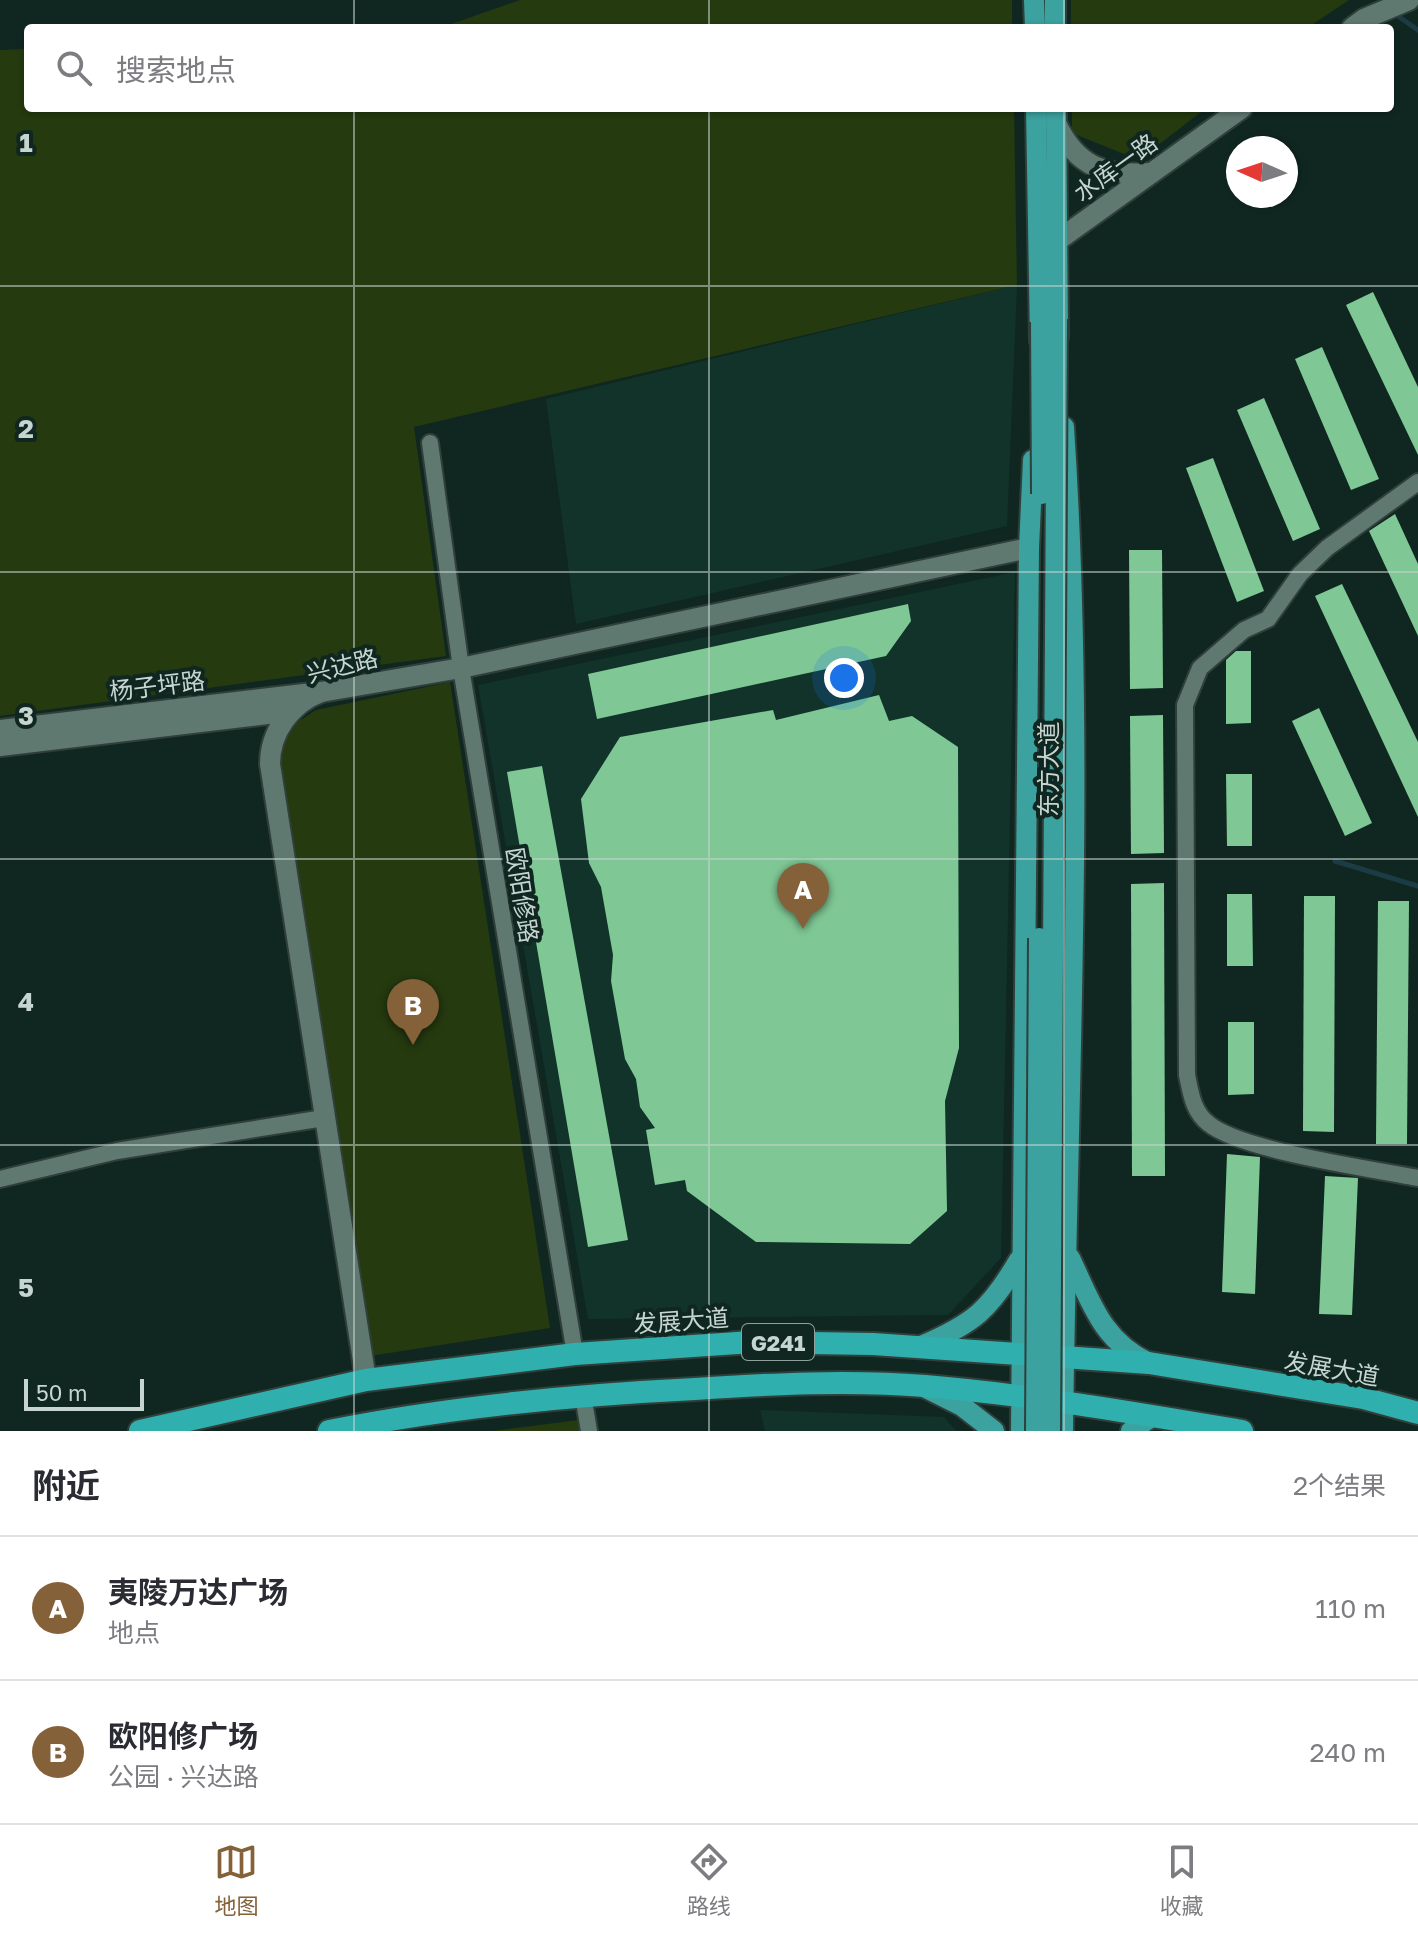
<!DOCTYPE html>
<html lang="zh">
<meta charset="utf-8">
<style>
body{margin:0;font-family:"Golos Text","Noto Sans SC",sans-serif;background:#f7f7f7;color:#2b2b33}
.compass{position:absolute;left:1226px;top:136px;width:72px;height:72px;border-radius:50%;background:#fff;box-shadow:0 2px 6px #0004;rotate:273deg}
.scale{position:absolute;left:24px;bottom:20px;width:120px;box-sizing:border-box;padding-left:8px;border:4px solid #c7d5d0;border-top:0;font-size:22px;line-height:28px;white-space:nowrap;color:#c7d5d0;-webkit-text-stroke:6px #102721;paint-order:stroke}
.you{position:absolute;left:844px;top:678px;width:28px;height:28px;margin:-20px;border:6px solid #fff;border-radius:50%;background:#1a73e8;box-shadow:0 0 0 12px #1a73e833}
.badge{display:grid;place-items:center;width:52px;height:52px;border-radius:50%;background:#85613a;color:#fff;font-size:26px;font-weight:700}
.pin{position:absolute;translate:-50% -66px;filter:drop-shadow(0 2px 4px #0008)}
.pin::after{content:'';position:absolute;top:42px;width:28px;height:24px;background:inherit;clip-path:polygon(0 0,100% 0,50% 100%)}
.list{margin:0;padding:0;list-style:none}
h2{display:flex;justify-content:space-between;align-items:center;height:104px;margin:0;padding:0 32px;font-size:34px}
h2 small{font-size:26px;font-weight:400;color:#7c7c81}
.list li{display:grid;grid-template-columns:52px 1fr auto;gap:24px;align-items:center;box-sizing:border-box;height:144px;padding:0 32px;border-top:2px solid #e1e1e2}
.list b{display:block;font-size:30px;white-space:nowrap}
.list p{margin:0;font-size:26px;white-space:nowrap;color:#7c7c81}
.list em{font-size:26px;font-style:normal;color:#7c7c81}
.icon{flex:none;width:44px;height:44px;fill:none;stroke:currentColor;stroke-width:2;stroke-linecap:round;stroke-linejoin:round}
.map{position:relative;flex:none;width:1418px;height:1431px;overflow:hidden}
.search{position:absolute;background:#fff;box-shadow:0 2px 6px #0004;left:24px;right:24px;top:24px;height:88px;display:flex;align-items:center;gap:20px;box-sizing:border-box;padding:0 28px;border-radius:8px;color:#7c7c81;font-size:30px}
.sheet{height:392px;background:#fff}
nav{display:flex;justify-content:space-around;align-items:center;box-sizing:border-box;height:112px;border-top:2px solid #e1e1e2;background:#fff;font-size:22px;color:#7c7c81}
nav a{display:grid;justify-items:center;gap:4px}
nav .on{color:#85613a}
.map>svg:first-child{display:block}
.built{fill:#11332a}
.green{fill:#253a0f}
.lines{fill:none;stroke-linecap:round;stroke-linejoin:round}
.stream{stroke:#1b3c45;stroke-width:5}
.building{fill:#7fc895}
.minor-casing{stroke:#303f3a;stroke-width:20}
.tertiary-casing{stroke:#303f3a;stroke-width:24}
.secondary-casing{stroke:#303f3a;stroke-width:24}
.primary-casing{stroke:#303f3a;stroke-width:24}
.trunk-casing{stroke:#303f3a;stroke-width:26}
.minor{stroke:#5f7971;stroke-width:16}
.tertiary{stroke:#5f7971;stroke-width:20}
.secondary{stroke:#5f7971;stroke-width:20}
.primary{stroke:#3ba29f;stroke-width:20}
.trunk{stroke:#2fb0ae;stroke-width:22}
.primary-bridge-casing{stroke:#303f3a;stroke-width:24;stroke-linecap:butt}
.primary-bridge{stroke:#3ba29f;stroke-width:20}
.grid{fill:none;stroke:#c7d5d0;stroke-width:2;stroke-opacity:0.55}
.labels{text-anchor:middle;dominant-baseline:central;stroke-width:8;stroke-linejoin:round;paint-order:stroke}
.shield{fill:#102721;stroke:#90a19c;stroke-width:2}
.shield-label{font-size:22px;font-weight:bold;fill:#c7d5d0}
.street-label{font-size:24px;fill:#c7d5d0;stroke:#102721}
.grid-label{font-size:26px;text-anchor:middle;font-weight:bold;fill:#c7d5d0;stroke:#102721;stroke-width:8;stroke-linejoin:round;paint-order:stroke}
</style>
<div class="map">
<svg width="1418" height="1431" viewBox="0 0 1418 1431">
<rect width="100%" height="100%" fill="#102721"/>
<g class="built">
<polygon points="1017,285 1007,526 576,624 546,399"/>
<polygon points="1015,572 1001,1258 948,1315 588,1319 478,685"/>
<polygon points="760,1410 944,1417 956,1431 765,1431"/>
</g>
<g class="green">
<polygon points="520,0 1012,0 1012,28 440,28"/>
<polygon points="1071,0 1349,0 1307,28 1071,28"/>
<polygon points="28,49 28,108 1014,108 1017,285 414,427 446,656 0,716 0,50"/>
<polygon points="1072,108 1206,108 1139,160 1072,133"/>
<polygon points="450,682 550,1328 370,1356 274,762 287,729 316,710"/>
<polygon points="579,1420 581,1431 493,1431"/>
</g>
<g class="lines">
<g class="stream">
<polyline points="1392,12 1418,30"/>
<polyline points="1335,861 1418,886"/>
</g>
</g>
<g class="building">
<polygon points="1373,292 1418,387 1418,455 1346,305"/>
<polygon points="1322,347 1379,479 1351,490 1295,359"/>
<polygon points="1264,398 1320,529 1293,541 1237,410"/>
<polygon points="1213,458 1264,591 1237,602 1186,468"/>
<polygon points="1395,514 1418,564 1418,636 1369,531"/>
<polygon points="1129,550 1162,550 1163,688 1130,689"/>
<polygon points="1342,584 1418,742 1418,817 1315,596"/>
<polygon points="908,604 911,621 886,656 597,719 588,674"/>
<polygon points="1236,651 1251,651 1251,723 1226,724 1226,660"/>
<polygon points="879,695 889,721 912,716 958,747 959,1048 945,1101 947,1211 910,1244 756,1242 687,1191 685,1180 655,1185 646,1130 655,1128 640,1107 636,1079 625,1059 611,981 613,955 601,887 589,863 581,799 620,737 773,710 776,720"/>
<polygon points="1319,708 1372,823 1345,836 1292,721"/>
<polygon points="1163,715 1164,853 1131,854 1130,716"/>
<polygon points="542,766 628,1240 588,1247 507,772"/>
<polygon points="1226,774 1252,774 1252,846 1227,846"/>
<polygon points="1164,883 1165,1176 1132,1176 1131,884"/>
<polygon points="1227,894 1252,894 1253,966 1227,966"/>
<polygon points="1304,896 1335,896 1334,1132 1303,1131"/>
<polygon points="1378,901 1409,901 1407,1144 1376,1144"/>
<polygon points="1228,1022 1254,1022 1254,1094 1228,1095"/>
<polygon points="1227,1154 1260,1157 1255,1294 1222,1292"/>
<polygon points="1325,1176 1358,1178 1352,1315 1319,1314"/>
</g>
<g class="lines">
<defs>
<g id="minor">
<polyline points="430,443 461,668 575,1354"/>
<path d="M1418 482 1327 548 1300 574 1268 619 1244 630 1200 668 1185 705 1187 1075C1191 1094 1193 1112 1209 1124 1243 1151 1372 1169 1418 1178"/>
<polyline points="0,1179 117,1151 324,1118"/>
<polyline points="583,1395 589,1431"/>
</g>
<g id="tertiary">
<polyline points="1352,28 1364,19 1409,0"/>
<path d="M1056 123C1077 168 1105 176 1151 173"/>
<polyline points="1057,241 1242,108"/>
<path d="M366 1380 270 764C270 732 291 703 321 692L461 668 1029 548"/>
</g>
<g id="secondary">
<polyline points="0,730 321,692"/>
<polyline points="0,746 292,711"/>
</g>
<g id="primary">
<polyline points="1034,0 1035,28"/>
<polyline points="1055,0 1055,28"/>
<polyline points="1036,108 1040,340"/>
<polyline points="1056,108 1058,336"/>
<path d="M1070 1258C1091 1302 1102 1341 1149 1363"/>
<path d="M921 1346C973 1324 990 1310 1019 1260"/>
<polyline points="926,1388 962,1406 994,1431"/>
<polyline points="1021,1431 1029,548 1033,460"/>
<path d="M1063 1431C1067 1097 1086 761 1064 427"/>
<polyline points="1131,1431 1153,1416"/>
</g>
<g id="trunk">
<polyline points="140,1431 366,1380 575,1354 752,1342 873,1344 1149,1363 1363,1398 1418,1413"/>
<path d="M329 1431C449 1407 572 1395 695 1389 770 1384 849 1380 925 1386 1032 1395 1136 1413 1242 1431"/>
</g>
</defs>
<use href="#minor" class="minor-casing"/>
<use href="#tertiary" class="tertiary-casing"/>
<use href="#secondary" class="secondary-casing"/>
<use href="#primary" class="primary-casing"/>
<use href="#trunk" class="trunk-casing"/>
<use href="#minor" class="minor"/>
<use href="#tertiary" class="tertiary"/>
<use href="#secondary" class="secondary"/>
<use href="#primary" class="primary"/>
<use href="#trunk" class="trunk"/>
<defs>
<g id="primary-bridge">
<polyline points="1041,322 1042,494"/>
<polyline points="1036,1431 1039,938"/>
<polyline points="1050,1431 1057,319"/>
</g>
</defs>
<use href="#primary-bridge" class="primary-bridge-casing"/>
<use href="#primary-bridge" class="primary-bridge"/>
</g>
<path class="grid" d="M354 0V28M709 0V28M1064 0V28M354 108V1431M709 108V1431M1064 108V1431M0 286H1418M0 572H1418M0 859H1418M0 1145H1418"/>
<g class="labels">
<rect class="shield" x="742" y="1324" width="72" height="36" rx="6"/>
<g class="shield-label">
<text x="778" y="1342">G241</text>
</g>
<g class="street-label">
<text transform="translate(1115 167) rotate(-36)">水库一路</text>
<text transform="translate(342 665) rotate(-14)">兴达路</text>
<text transform="translate(157 685) rotate(-7)">杨子坪路</text>
<text transform="translate(1047 769) rotate(-90)">东方大道</text>
<text transform="translate(523 895) rotate(81)">欧阳修路</text>
<text transform="translate(681 1320) rotate(-4)">发展大道</text>
<text transform="translate(1332 1368) rotate(10)">发展大道</text>
</g>
</g>
<g class="grid-label">
<text x="26" y="152">1</text>
<text x="26" y="438">2</text>
<text x="26" y="725">3</text>
<text x="26" y="1011">4</text>
<text x="26" y="1297">5</text>
</g>
</svg>
<svg class="compass" viewBox="-18 -18 36 36"><path d="M0-13l5 13h-10z" fill="#e53935"/><path d="M0 13l5-13h-10z" fill="#7c7c81"/></svg>
<div class="scale">50 m</div>
<div class="you"></div>
<div class="pin badge" style="left:803px;top:929px">A</div>
<div class="pin badge" style="left:413px;top:1045px">B</div>
<div class="search"><svg class="icon" aria-label="search" viewBox="0 0 24 24"><circle cx="10" cy="10" r="6"/><path d="M15 15l6 6"/></svg>搜索地点</div>
</div>
<section class="sheet">
<h2>附近<small>2个结果</small></h2>
<ul class="list">
<li><span class="badge">A</span><div><b>夷陵万达广场</b><p>地点</p></div><em>110 m</em></li>
<li><span class="badge">B</span><div><b>欧阳修广场</b><p>公园 · 兴达路</p></div><em>240 m</em></li>
</ul>
</section>
<nav>
<a class="on"><svg class="icon" aria-label="map" viewBox="0 0 24 24"><path d="M3 6l6-2 6 2 6-2v14l-6 2-6-2-6 2zM9 4v14M15 6v14"/></svg>地图</a>
<a><svg class="icon" aria-label="directions" viewBox="0 0 24 24"><path d="M12 3l9 9-9 9-9-9zM9 14v-3h6M13 9l2 2-2 2"/></svg>路线</a>
<a><svg class="icon" aria-label="saved" viewBox="0 0 24 24"><path d="M7 4h10v16l-5-4-5 4z"/></svg>收藏</a>
</nav>
